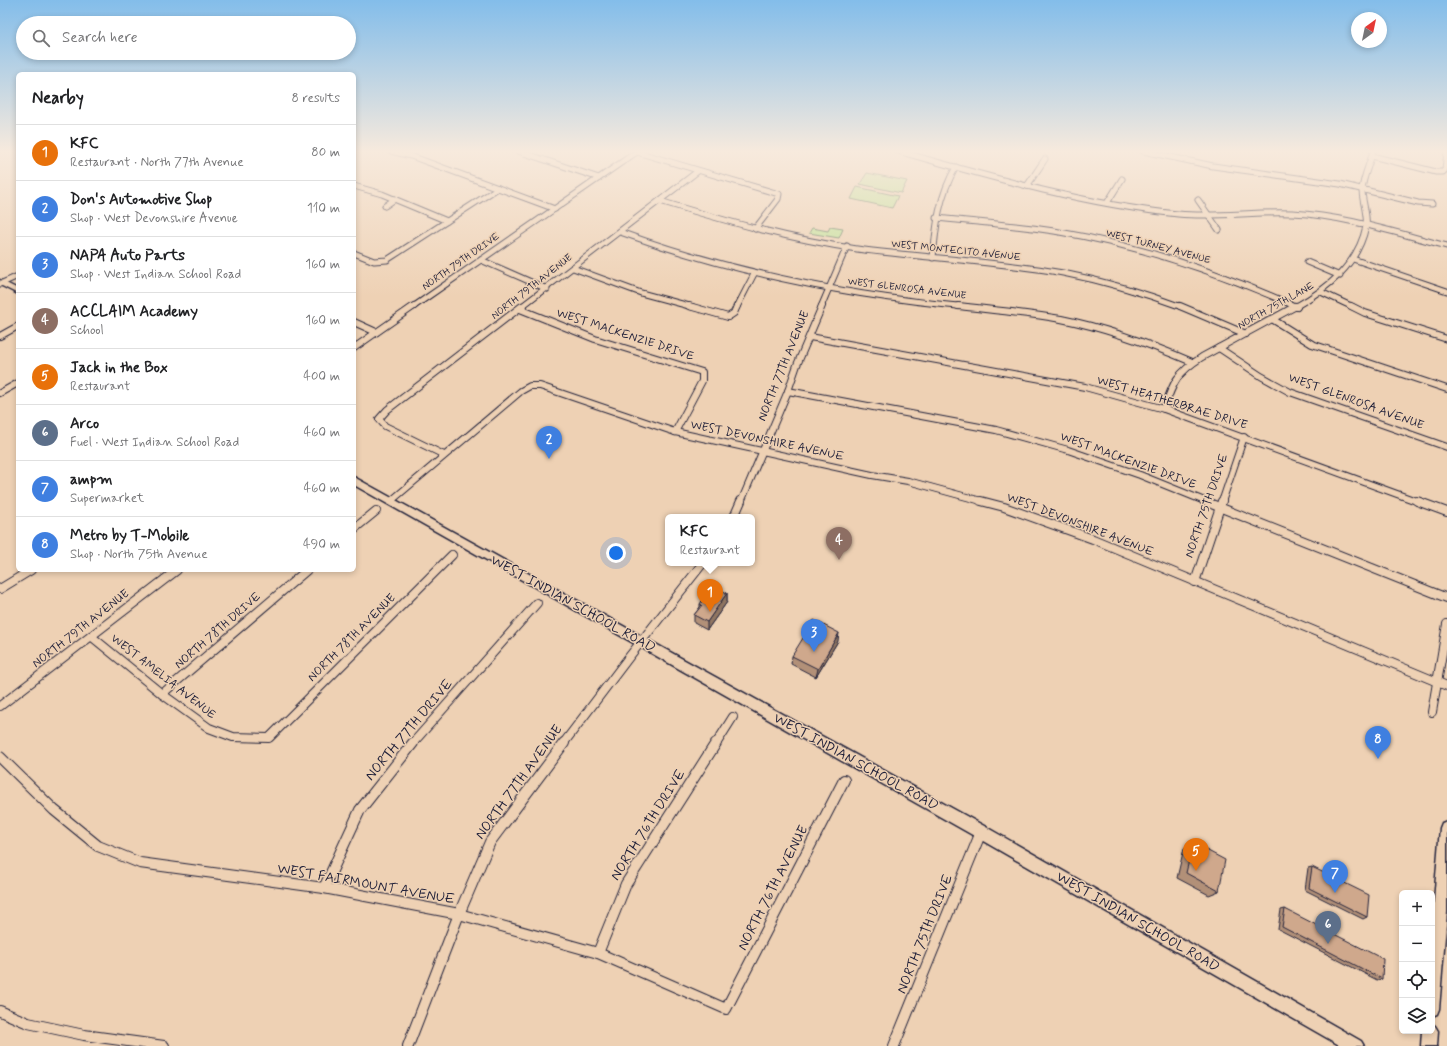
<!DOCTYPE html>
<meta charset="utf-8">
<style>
body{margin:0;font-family:Mynerve,sans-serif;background:#f6f6f6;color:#202124}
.controls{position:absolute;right:12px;bottom:12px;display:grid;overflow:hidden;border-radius:6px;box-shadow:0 2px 6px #0003}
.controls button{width:36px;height:36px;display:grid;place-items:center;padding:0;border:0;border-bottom:1px solid #e0e0e0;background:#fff;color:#202124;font:20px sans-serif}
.compass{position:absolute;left:1351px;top:12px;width:36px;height:36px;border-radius:50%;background:#fff;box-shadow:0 2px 6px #0003;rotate:33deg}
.you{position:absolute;left:616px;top:553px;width:14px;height:14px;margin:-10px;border:3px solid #fff;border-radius:50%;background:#1a73e8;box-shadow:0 0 0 6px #1a73e833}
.badge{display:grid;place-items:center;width:26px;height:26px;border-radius:50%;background:#111827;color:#fff;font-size:13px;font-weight:700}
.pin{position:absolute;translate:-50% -33px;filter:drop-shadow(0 1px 2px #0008)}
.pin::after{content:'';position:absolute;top:21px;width:14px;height:12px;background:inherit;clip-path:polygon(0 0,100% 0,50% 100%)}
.popup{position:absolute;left:665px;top:514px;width:90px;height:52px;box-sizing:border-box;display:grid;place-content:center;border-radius:6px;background:#fff;filter:drop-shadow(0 1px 3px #0005);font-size:13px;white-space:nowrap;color:#757577}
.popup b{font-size:15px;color:#202124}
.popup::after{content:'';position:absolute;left:50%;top:100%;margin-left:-8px;border:8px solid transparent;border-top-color:#fff}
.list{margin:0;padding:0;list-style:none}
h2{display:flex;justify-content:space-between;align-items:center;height:52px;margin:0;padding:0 16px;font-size:17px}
h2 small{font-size:13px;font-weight:400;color:#757577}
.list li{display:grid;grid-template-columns:26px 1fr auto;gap:12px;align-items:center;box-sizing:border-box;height:56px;padding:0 16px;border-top:1px solid #e0e0e0}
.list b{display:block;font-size:15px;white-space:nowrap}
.list p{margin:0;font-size:13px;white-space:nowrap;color:#757577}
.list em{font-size:13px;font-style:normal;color:#757577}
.icon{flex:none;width:22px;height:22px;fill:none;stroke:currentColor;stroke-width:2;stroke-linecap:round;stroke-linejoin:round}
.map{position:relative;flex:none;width:1447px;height:1046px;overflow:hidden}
.search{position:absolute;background:#fff;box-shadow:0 2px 6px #0003;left:16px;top:16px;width:340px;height:44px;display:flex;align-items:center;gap:10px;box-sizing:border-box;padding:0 14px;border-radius:22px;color:#757577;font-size:15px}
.panel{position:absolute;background:#fff;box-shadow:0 2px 6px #0003;left:16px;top:72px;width:340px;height:500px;border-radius:6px}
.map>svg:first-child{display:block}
.green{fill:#c3e199;stroke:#72826a}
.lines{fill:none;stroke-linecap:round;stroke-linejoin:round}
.minor-far3-casing{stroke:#22223b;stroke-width:7}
.minor-far2-casing{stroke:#22223b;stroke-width:8}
.minor-far1-casing{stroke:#22223b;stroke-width:10}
.minor-casing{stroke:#22223b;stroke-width:12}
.secondary-casing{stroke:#22223b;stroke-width:3}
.minor-far3{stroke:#eed1b4;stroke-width:5}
.minor-far2{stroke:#eed1b4;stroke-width:6}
.minor-far1{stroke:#eed1b4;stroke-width:8}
.minor{stroke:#eed1b4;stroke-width:10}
.secondary{fill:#eed1b4;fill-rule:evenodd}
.wall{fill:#b29078;stroke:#22223b}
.shaded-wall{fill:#917662;stroke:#22223b}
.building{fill:#cfa88c;stroke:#22223b}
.labels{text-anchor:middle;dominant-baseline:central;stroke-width:3;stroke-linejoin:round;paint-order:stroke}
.far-street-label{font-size:10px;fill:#22223b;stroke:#eed1b4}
.street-label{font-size:12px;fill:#22223b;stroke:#eed1b4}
.near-street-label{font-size:14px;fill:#22223b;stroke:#eed1b4}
</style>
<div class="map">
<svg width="1447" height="1046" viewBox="0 0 1447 1046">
<rect width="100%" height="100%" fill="#eed1b4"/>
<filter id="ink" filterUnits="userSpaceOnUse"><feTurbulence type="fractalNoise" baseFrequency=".025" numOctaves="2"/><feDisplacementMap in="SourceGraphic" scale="8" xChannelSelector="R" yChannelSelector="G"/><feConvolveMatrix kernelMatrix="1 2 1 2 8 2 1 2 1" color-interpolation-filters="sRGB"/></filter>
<g filter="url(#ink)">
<g class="green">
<polygon points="867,173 907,181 901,193 860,184"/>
<polygon points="857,187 898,196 892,208 851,199"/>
<polygon points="830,227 843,229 839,238 809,233 812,228 828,231"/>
</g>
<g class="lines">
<defs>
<g id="minor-far3">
<polyline points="391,151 411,156 555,209"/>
<polyline points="518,151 599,178"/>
<path d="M898 151C990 177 1083 204 1178 214 1217 218 1255 211 1293 213 1346 216 1396 233 1447 246"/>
<polyline points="1143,151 1213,166 1340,184 1418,203 1432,204"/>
<polyline points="637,152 779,194 778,199 755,229"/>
<polyline points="1372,156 1436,172 1443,172 1445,170 1447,151"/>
<polyline points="354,186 382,194 447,221"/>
<polyline points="1027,186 1045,159"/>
<polyline points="1198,200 1219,230"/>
<path d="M660 201C725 221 789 239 857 249 925 258 995 261 1063 273 1104 281 1144 293 1182 307"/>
<polyline points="1107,203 1122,179"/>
<polyline points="385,206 395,199"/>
<path d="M936 218C975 222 1015 225 1054 231 1138 245 1219 272 1297 307"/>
<path d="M620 232C733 273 849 296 968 307"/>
<polyline points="354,253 374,261 387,260 498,188"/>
<path d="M933 258C936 225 939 196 956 167"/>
<polyline points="1353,259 1447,291"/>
<polyline points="481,260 547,289"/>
<polyline points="1307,262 1340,276"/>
<polyline points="573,268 641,293 693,307"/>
<polyline points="0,284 18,276"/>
<polyline points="1321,292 1353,307"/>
<polyline points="413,307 638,151"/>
<polyline points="521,307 698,171"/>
<polyline points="737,307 754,274"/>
<polyline points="821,307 847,246"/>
<path d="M1295 307C1327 289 1358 265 1366 226 1368 215 1362 202 1362 190 1363 177 1370 163 1373 151"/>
</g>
<g id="minor-far2">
<polyline points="689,306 728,317 734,313 737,306"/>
<path d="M958 306C992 310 1027 313 1061 319 1106 328 1150 344 1192 362"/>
<polyline points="1180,306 1246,334"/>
<polyline points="1295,306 1297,307"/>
<polyline points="1351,306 1365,313 1447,339"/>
<polyline points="520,309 595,339 702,372 702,381 675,432"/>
<polyline points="1272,319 1312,344 1447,389"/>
<polyline points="354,322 376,332"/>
<polyline points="0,336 18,326"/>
<polyline points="810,337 1085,387 1164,409 1419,502"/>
<polyline points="354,348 414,306"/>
<polyline points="1219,348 1261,376 1290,392 1447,447"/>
<polyline points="788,391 996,430 1068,450 1140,475 1207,502"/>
<polyline points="0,393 18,383"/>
<path d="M1164 409C1173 382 1177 373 1202 357L1296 306"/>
<polyline points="444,455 385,426 379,419 387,410 522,306"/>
<polyline points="391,501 521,391 530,386 540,386 675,432 872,475 908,481 985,502"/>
<polyline points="741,502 788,391 797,365 822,306"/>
<polyline points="1222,502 1244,437"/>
</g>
<g id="minor-far1">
<polyline points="981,501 1004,507 1093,539 1447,686"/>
<polyline points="1204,501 1447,598"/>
<polyline points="1417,501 1447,512"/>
<polyline points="734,517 741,501"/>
<polyline points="354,529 376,511"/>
<polyline points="1195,582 1222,501"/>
<polyline points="0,589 31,570"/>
<polyline points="91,636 162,694 209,728 233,737 269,738 452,555"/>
<polyline points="162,694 307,570"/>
<polyline points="0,706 177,570"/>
<polyline points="1432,712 1447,624"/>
<polyline points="412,744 537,603"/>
<polyline points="563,744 629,657 703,563"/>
<polyline points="716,744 733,717"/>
</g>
<g id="minor">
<polyline points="0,757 54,810 98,846 140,863 324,888 459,914 598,953 726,1009 844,780"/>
<polyline points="324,888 360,810 413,743"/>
<polyline points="598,953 626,884 716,743"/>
<polyline points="0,1011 28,1023 84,1035 164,1046"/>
<polyline points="408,1046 459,914 490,842 564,743"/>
<polyline points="894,1046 981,832"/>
</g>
<g id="secondary">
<polygon points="0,280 18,289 18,294 0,285"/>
<polygon points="354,477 986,827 1361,1041 1364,1046 1341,1046 976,837 354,485"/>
<polygon points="1447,821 1447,912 1439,1009 1437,1014 1432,1016 1432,925 1440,828 1442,823"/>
<polygon points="1432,1024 1435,1026 1438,1031 1437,1046 1421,1046 1422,1031 1432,1031"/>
</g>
</defs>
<use href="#minor-far3" class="minor-far3-casing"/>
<use href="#minor-far2" class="minor-far2-casing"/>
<use href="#minor-far1" class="minor-far1-casing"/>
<use href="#minor" class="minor-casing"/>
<use href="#secondary" class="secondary-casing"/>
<use href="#minor-far3" class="minor-far3"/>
<use href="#minor-far2" class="minor-far2"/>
<use href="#minor-far1" class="minor-far1"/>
<use href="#minor" class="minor"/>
<use href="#secondary" class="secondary"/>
</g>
<g class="wall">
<polygon points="727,593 727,602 707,630 694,623 694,615 700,607 700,604 707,597"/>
<polygon points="838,641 816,677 791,664 792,656"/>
<polygon points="1193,843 1219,891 1209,895 1177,878 1184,848"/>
<polygon points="1312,867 1367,917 1363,919 1305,890 1308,868"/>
<polygon points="1285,909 1382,979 1377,980 1278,929 1281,910"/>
</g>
<g class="shaded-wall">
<polygon points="727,593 727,602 707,630 707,622"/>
<polygon points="839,633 838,641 816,677 818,669"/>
</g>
<g class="building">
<polygon points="715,587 727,593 707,622 694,615 702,605 700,604 705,596 707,597"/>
<polygon points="814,620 839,633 818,669 792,656"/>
<polygon points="1193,843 1225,860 1219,891 1186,873"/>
<polygon points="1312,867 1369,895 1367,917 1309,888"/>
<polygon points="1285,909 1383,959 1382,979 1282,927"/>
</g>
</g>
<linearGradient id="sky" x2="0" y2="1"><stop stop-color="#83bdea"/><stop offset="0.51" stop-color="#f7eadd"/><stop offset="1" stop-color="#f7eadd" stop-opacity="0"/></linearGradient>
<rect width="1447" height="297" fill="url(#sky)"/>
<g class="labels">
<g class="far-street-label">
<text transform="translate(1158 247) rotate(15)">WEST TURNEY AVENUE</text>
<text transform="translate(956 251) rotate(6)">WEST MONTECITO AVENUE</text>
<text transform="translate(461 262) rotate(-35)">NORTH 79TH DRIVE</text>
<text transform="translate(532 287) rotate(-38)">NORTH 79TH AVENUE</text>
<text transform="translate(907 289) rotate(7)">WEST GLENROSA AVENUE</text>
<text transform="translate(1276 306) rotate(-29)">NORTH 75TH LANE</text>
</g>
<g class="street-label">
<text transform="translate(625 335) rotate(18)">WEST MACKENZIE DRIVE</text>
<text transform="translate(784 366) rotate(-68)">NORTH 77TH AVENUE</text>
<text transform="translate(1356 402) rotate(20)">WEST GLENROSA AVENUE</text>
<text transform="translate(1172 403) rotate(17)">WEST HEATHERBRAE DRIVE</text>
<text transform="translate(767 441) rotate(12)">WEST DEVONSHIRE AVENUE</text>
<text transform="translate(1128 461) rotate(20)">WEST MACKENZIE DRIVE</text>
<text transform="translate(1207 506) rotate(-71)">NORTH 75TH DRIVE</text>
<text transform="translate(1080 525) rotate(21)">WEST DEVONSHIRE AVENUE</text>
<text transform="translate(81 629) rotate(-38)">NORTH 79TH AVENUE</text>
<text transform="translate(218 631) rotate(-41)">NORTH 78TH DRIVE</text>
<text transform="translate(352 638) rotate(-45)">NORTH 78TH AVENUE</text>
<text transform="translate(163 677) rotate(38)">WEST AMELIA AVENUE</text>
</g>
<g class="near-street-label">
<text transform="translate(573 604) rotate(29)">WEST INDIAN SCHOOL ROAD</text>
<text transform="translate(409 730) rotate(-50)">NORTH 77TH DRIVE</text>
<text transform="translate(856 762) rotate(29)">WEST INDIAN SCHOOL ROAD</text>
<text transform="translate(519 782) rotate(-54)">NORTH 77TH AVENUE</text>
<text transform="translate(648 825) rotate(-58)">NORTH 76TH DRIVE</text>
<text transform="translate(366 884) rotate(10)">WEST FAIRMOUNT AVENUE</text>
<text transform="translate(773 888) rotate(-63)">NORTH 76TH AVENUE</text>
<text transform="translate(1138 922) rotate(30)">WEST INDIAN SCHOOL ROAD</text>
<text transform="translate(925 934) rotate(-68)">NORTH 75TH DRIVE</text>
</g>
</g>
</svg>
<div class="controls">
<button>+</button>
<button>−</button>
<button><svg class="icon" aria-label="locate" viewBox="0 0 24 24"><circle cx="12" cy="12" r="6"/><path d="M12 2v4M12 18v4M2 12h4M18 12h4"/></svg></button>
<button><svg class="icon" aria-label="layers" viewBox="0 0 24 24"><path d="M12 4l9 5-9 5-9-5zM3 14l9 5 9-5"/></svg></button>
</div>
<svg class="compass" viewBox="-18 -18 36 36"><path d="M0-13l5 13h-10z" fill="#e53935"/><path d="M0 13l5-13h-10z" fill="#757577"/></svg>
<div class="you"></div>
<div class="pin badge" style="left:710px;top:612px;background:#e8710a">1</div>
<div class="popup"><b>KFC</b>Restaurant</div>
<div class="pin badge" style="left:549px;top:459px;background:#3f7fe0">2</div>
<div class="pin badge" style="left:814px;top:652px;background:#3f7fe0">3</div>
<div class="pin badge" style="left:839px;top:560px;background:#8d6e63">4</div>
<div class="pin badge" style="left:1196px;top:871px;background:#e8710a">5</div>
<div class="pin badge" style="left:1328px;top:944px;background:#5c6f8a">6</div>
<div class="pin badge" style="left:1335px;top:893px;background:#3f7fe0">7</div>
<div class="pin badge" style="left:1378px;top:759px;background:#3f7fe0">8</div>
<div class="search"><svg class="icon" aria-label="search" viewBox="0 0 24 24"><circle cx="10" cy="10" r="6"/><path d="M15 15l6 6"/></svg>Search here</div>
<section class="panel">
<h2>Nearby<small>8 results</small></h2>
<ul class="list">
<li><span class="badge" style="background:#e8710a">1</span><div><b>KFC</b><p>Restaurant · North 77th Avenue</p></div><em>80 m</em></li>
<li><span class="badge" style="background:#3f7fe0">2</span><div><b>Don's Automotive Shop</b><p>Shop · West Devonshire Avenue</p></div><em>110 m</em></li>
<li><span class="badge" style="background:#3f7fe0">3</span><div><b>NAPA Auto Parts</b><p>Shop · West Indian School Road</p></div><em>160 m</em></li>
<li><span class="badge" style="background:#8d6e63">4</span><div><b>ACCLAIM Academy</b><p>School</p></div><em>160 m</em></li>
<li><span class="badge" style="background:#e8710a">5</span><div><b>Jack in the Box</b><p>Restaurant</p></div><em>400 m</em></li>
<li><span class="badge" style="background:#5c6f8a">6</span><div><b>Arco</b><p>Fuel · West Indian School Road</p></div><em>460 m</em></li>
<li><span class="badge" style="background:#3f7fe0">7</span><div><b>ampm</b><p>Supermarket</p></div><em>460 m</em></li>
<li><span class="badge" style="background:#3f7fe0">8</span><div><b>Metro by T-Mobile</b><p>Shop · North 75th Avenue</p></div><em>490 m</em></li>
</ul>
</section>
</div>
